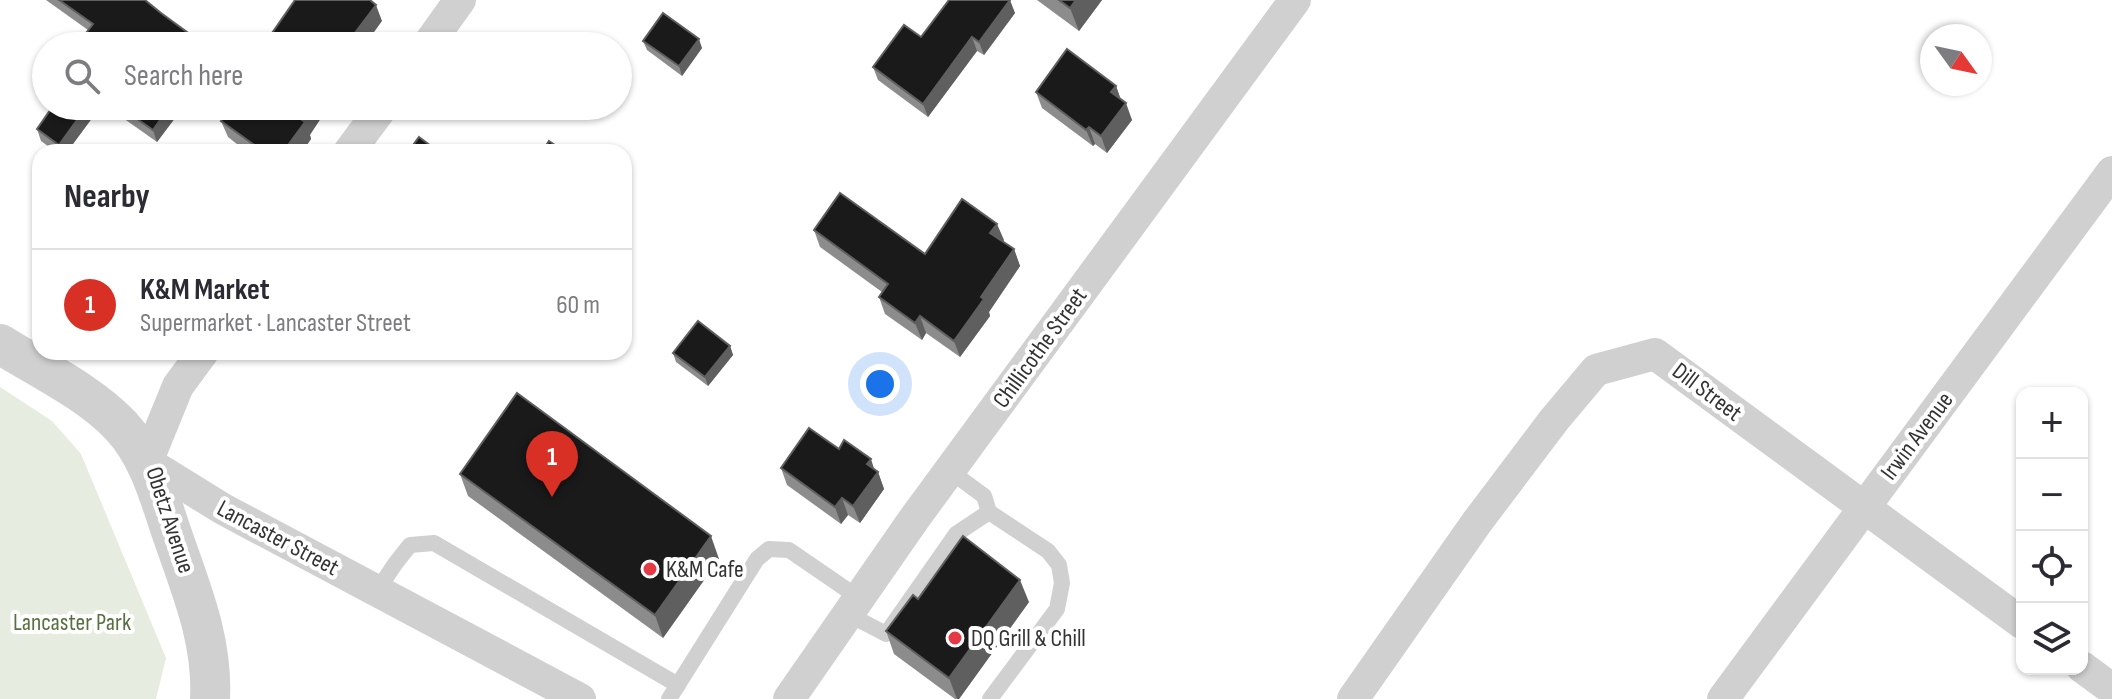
<!DOCTYPE html>
<meta charset="utf-8">
<style>
body{margin:0;font-family:"Sofia Sans Condensed",sans-serif;background:#f7f7f7;color:#2b2b33}
.controls{position:absolute;right:24px;bottom:24px;display:grid;overflow:hidden;border-radius:16px;box-shadow:0 2px 6px #0004}
.controls button{width:72px;height:72px;display:grid;place-items:center;padding:0;border:0;border-bottom:2px solid #e1e1e2;background:#fff;color:#2b2b33;font:40px sans-serif}
.compass{position:absolute;left:1920px;top:24px;width:72px;height:72px;border-radius:50%;background:#fff;box-shadow:0 2px 6px #0004;rotate:123deg}
.you{position:absolute;left:880px;top:384px;width:28px;height:28px;margin:-20px;border:6px solid #fff;border-radius:50%;background:#1a73e8;box-shadow:0 0 0 12px #1a73e833}
.badge{display:grid;place-items:center;width:52px;height:52px;border-radius:50%;background:#d93025;color:#fff;font-size:26px;font-weight:700}
.pin{position:absolute;translate:-50% -66px;filter:drop-shadow(0 2px 4px #0008)}
.pin::after{content:'';position:absolute;top:42px;width:28px;height:24px;background:inherit;clip-path:polygon(0 0,100% 0,50% 100%)}
.list{margin:0;padding:0;list-style:none}
h2{display:flex;justify-content:space-between;align-items:center;height:104px;margin:0;padding:0 32px;font-size:34px}
h2 small{font-size:26px;font-weight:400;color:#7c7c81}
.list li{display:grid;grid-template-columns:52px 1fr auto;gap:24px;align-items:center;box-sizing:border-box;height:112px;padding:0 32px;border-top:2px solid #e1e1e2}
.list b{display:block;font-size:30px;white-space:nowrap}
.list p{margin:0;font-size:26px;white-space:nowrap;color:#7c7c81}
.list em{font-size:26px;font-style:normal;color:#7c7c81}
.icon{flex:none;width:44px;height:44px;fill:none;stroke:currentColor;stroke-width:2;stroke-linecap:round;stroke-linejoin:round}
.map{position:relative;flex:none;width:2112px;height:699px;overflow:hidden}
.search{position:absolute;background:#fff;box-shadow:0 2px 6px #0004;left:32px;top:32px;width:600px;height:88px;display:flex;align-items:center;gap:20px;box-sizing:border-box;padding:0 28px;border-radius:44px;color:#7c7c81;font-size:30px}
.panel{position:absolute;background:#fff;box-shadow:0 2px 6px #0004;left:32px;top:144px;width:600px;height:216px;border-radius:24px}
.map>svg:first-child{display:block}
.green{fill:#e6ecdf}
.lines{fill:none;stroke-linecap:round;stroke-linejoin:round}
.service{stroke:#d0d0d0;stroke-width:16}
.minor{stroke:#d0d0d0;stroke-width:32}
.tertiary{stroke:#d0d0d0;stroke-width:40}
.wall{fill:#8c8c8c}
.shaded-wall{fill:#5f5f5f}
.building{fill:#1a1a1a;stroke:#5f5f5f;stroke-width:2}
.poi-dot{fill:#e63946;stroke:#fff;stroke-width:3}
.labels{text-anchor:middle;dominant-baseline:central;stroke-width:8;stroke-linejoin:round;paint-order:stroke}
.street-label{font-size:24px;fill:#333;stroke:#fff}
.poi-label{font-size:24px;fill:#333;stroke:#fff;text-anchor:start}
.park-label{font-size:24px;fill:#56703f;stroke:#fff}
</style>
<div class="map">
<svg width="2112" height="699" viewBox="0 0 2112 699">
<rect width="100%" height="100%" fill="#fff"/>
<polygon class="green" points="0,387 52,421 81,454 166,658 156,699 0,699"/>
<g class="lines">
<g class="service">
<polyline points="950,471 984,496 989,512 1048,551 1059,565 1062,583 1057,609 990,699"/>
<polyline points="377,591 395,564 410,545 434,543 678,685"/>
<polyline points="848,614 886,634 956,534 989,512"/>
<polyline points="669,699 757,559 769,549 789,550 859,598"/>
</g>
<g class="minor">
<polyline points="427,46 460,0"/>
<polyline points="349,152 383,106"/>
<polyline points="203,352 178,386 147,462 223,509 580,699"/>
<polyline points="2082,667 2112,689"/>
<polyline points="789,699 914,519 1295,0"/>
<polyline points="1353,699 1477,522 1554,420 1596,370 1655,354 2022,623"/>
<polyline points="1723,699 2112,172"/>
</g>
<path class="tertiary" d="M0 344C40 369 89 392 121 426 149 456 159 496 172 534 191 589 213 640 210 699"/>
</g>
<g class="wall">
<polygon points="46,0 145,0 88,30"/>
<polygon points="1037,0 1102,0 1079,31"/>
<polygon points="1015,13 984,55 977,51 928,117 878,80 873,67 921,37"/>
<polygon points="643,41 702,48 682,76 647,50"/>
<polygon points="1116,86 1121,100 1132,120 1107,153 1095,144 1093,146 1042,108 1036,92"/>
<polygon points="53,106 101,106 67,152 56,152 41,141 37,129"/>
<polygon points="106,106 184,106 157,142"/>
<polygon points="221,121 310,135 311,139 302,152 247,152 228,137"/>
<polygon points="814,230 925,254 1004,240 1003,242 1014,249 1020,266 989,312 990,316 960,357 926,333 922,340 885,314 879,297 882,292 820,247"/>
<polygon points="730,346 733,355 708,386 676,362 673,353"/>
<polygon points="839,449 878,472 884,489 860,523 848,515 841,524 787,485 781,468"/>
<polygon points="460,474 719,559 663,638 468,496"/>
<polygon points="918,599 1029,602 959,699 955,699 894,654 886,631"/>
</g>
<g class="shaded-wall">
<polygon points="1010,0 1015,13 984,55 979,42"/>
<polygon points="1076,0 1102,0 1079,31 1070,8"/>
<polygon points="376,5 382,21 364,46 345,46"/>
<polygon points="191,35 195,46 184,46"/>
<polygon points="972,37 977,51 928,117 923,104"/>
<polygon points="699,39 702,48 682,76 679,66"/>
<polygon points="1116,86 1122,103 1111,92"/>
<polygon points="1126,103 1132,120 1107,153 1101,136"/>
<polygon points="87,106 101,106 67,152 62,152 59,145"/>
<polygon points="170,106 184,106 157,142 153,130"/>
<polygon points="312,106 329,106 310,135 311,139 302,152 283,152"/>
<polygon points="1089,127 1095,144 1093,146 1086,130"/>
<polygon points="997,224 1004,240 996,250 990,233"/>
<polygon points="1014,249 1020,266 989,312 990,316 960,357 954,341 981,297"/>
<polygon points="920,316 926,333 922,340 915,323"/>
<polygon points="730,346 733,355 708,386 705,377"/>
<polygon points="871,459 876,475 878,472 884,489 860,523 853,506 867,464"/>
<polygon points="842,498 848,515 841,524 835,507"/>
<polygon points="711,536 719,559 663,638 655,615"/>
<polygon points="1020,580 1029,602 959,699 957,699 949,678"/>
</g>
<g class="building">
<polygon points="59,0 145,0 161,13 191,35 184,46 76,46 93,24"/>
<polygon points="295,0 370,0 376,5 345,46 263,46"/>
<polygon points="949,0 1010,0 979,42 972,37 923,104 873,67 904,25 921,37"/>
<polygon points="1059,0 1076,0 1070,8"/>
<polygon points="663,13 699,39 679,66 643,41"/>
<polygon points="1067,49 1116,86 1111,92 1126,103 1101,136 1089,127 1086,130 1036,92"/>
<polygon points="53,106 87,106 59,145 37,129"/>
<polygon points="119,106 170,106 153,130"/>
<polygon points="232,106 312,106 302,120 305,122 283,152 274,152 271,150 270,152 264,152 221,121"/>
<polygon points="419,137 439,152 408,152"/>
<polygon points="549,141 565,152 542,152"/>
<polygon points="840,193 925,254 962,199 997,224 990,233 1014,249 981,297 984,299 954,341 920,316 915,323 879,297 888,284 814,230"/>
<polygon points="698,321 730,346 705,377 673,353"/>
<polygon points="517,393 711,536 655,615 460,474"/>
<polygon points="809,428 839,449 844,440 871,459 867,464 878,472 853,506 842,498 835,507 781,468"/>
<polygon points="963,536 1020,580 949,678 886,631 913,595 918,599"/>
</g>
<g class="poi-dot">
<circle cx="650" cy="569" r="8"/>
<circle cx="955" cy="638" r="8"/>
</g>
<g class="labels">
<g class="street-label">
<text transform="translate(1040 348) rotate(-54)">Chillicothe Street</text>
<text transform="translate(1707 392) rotate(37)">Dill Street</text>
<text transform="translate(1917 436) rotate(-53)">Irwin Avenue</text>
<text transform="translate(170 520) rotate(72)">Obetz Avenue</text>
<text transform="translate(278 538) rotate(28)">Lancaster Street</text>
</g>
<g class="poi-label">
<text x="666" y="569">K&amp;M Cafe</text>
<text x="971" y="638">DQ Grill &amp; Chill</text>
</g>
<g class="park-label">
<text x="72" y="622">Lancaster Park</text>
</g>
</g>
</svg>
<div class="controls">
<button>+</button>
<button>−</button>
<button><svg class="icon" aria-label="locate" viewBox="0 0 24 24"><circle cx="12" cy="12" r="6"/><path d="M12 2v4M12 18v4M2 12h4M18 12h4"/></svg></button>
<button><svg class="icon" aria-label="layers" viewBox="0 0 24 24"><path d="M12 4l9 5-9 5-9-5zM3 14l9 5 9-5"/></svg></button>
</div>
<svg class="compass" viewBox="-18 -18 36 36"><path d="M0-13l5 13h-10z" fill="#e53935"/><path d="M0 13l5-13h-10z" fill="#7c7c81"/></svg>
<div class="you"></div>
<div class="pin badge" style="left:552px;top:497px">1</div>
<div class="search"><svg class="icon" aria-label="search" viewBox="0 0 24 24"><circle cx="10" cy="10" r="6"/><path d="M15 15l6 6"/></svg>Search here</div>
<section class="panel">
<h2>Nearby<small></small></h2>
<ul class="list">
<li><span class="badge">1</span><div><b>K&amp;M Market</b><p>Supermarket · Lancaster Street</p></div><em>60 m</em></li>
</ul>
</section>
</div>
